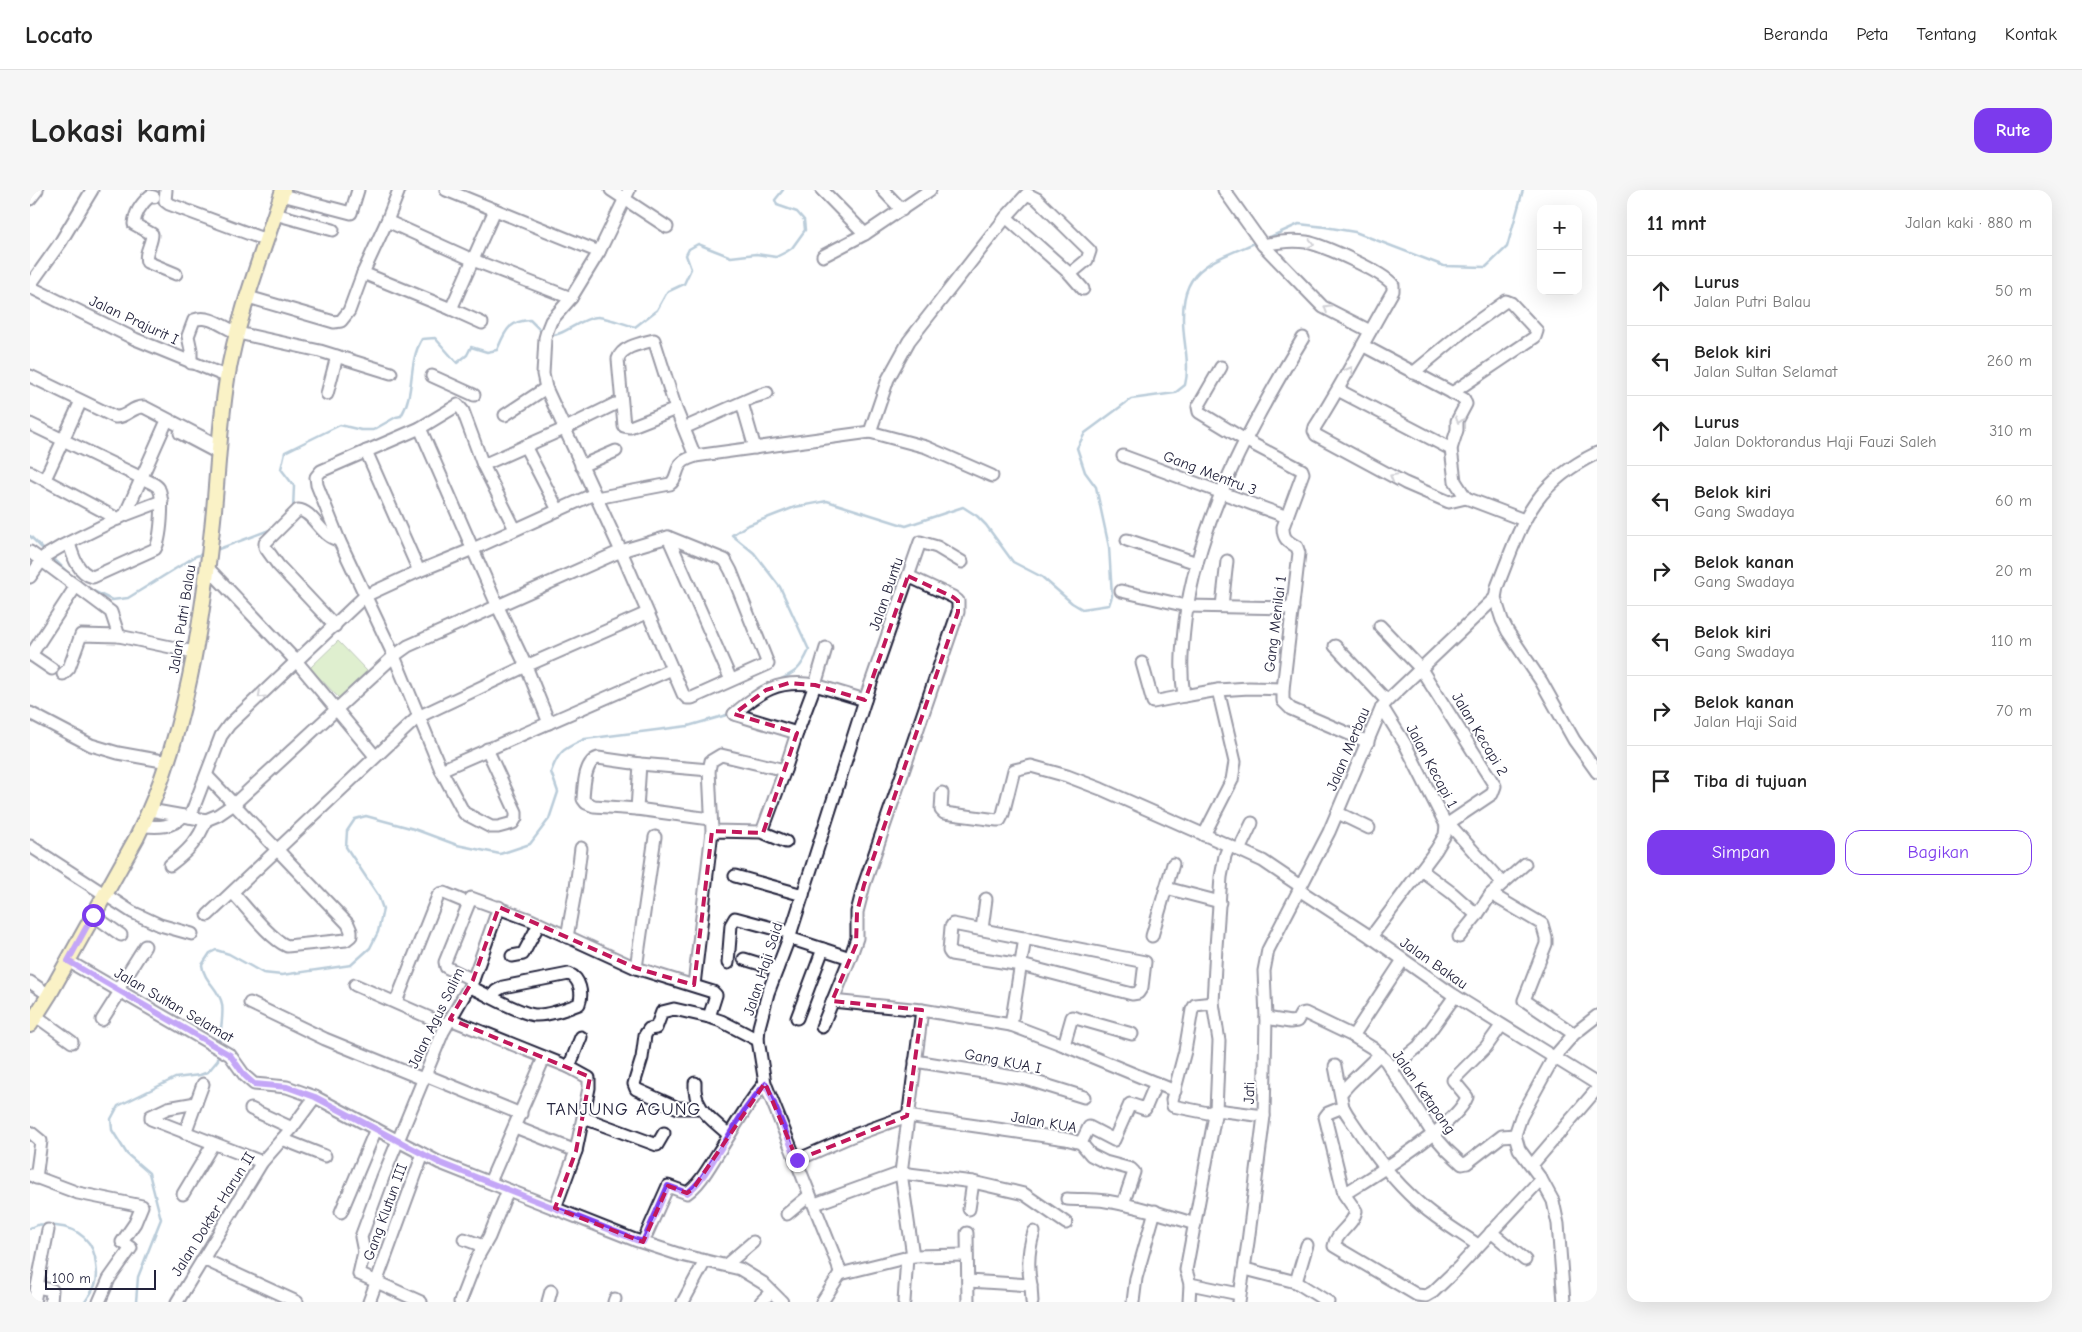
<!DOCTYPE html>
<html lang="id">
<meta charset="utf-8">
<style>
body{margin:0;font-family:"Comic Neue",sans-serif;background:#f6f6f6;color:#222}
.controls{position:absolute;right:15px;top:15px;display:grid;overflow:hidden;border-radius:10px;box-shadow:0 5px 20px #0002}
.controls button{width:45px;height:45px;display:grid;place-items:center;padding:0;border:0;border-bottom:1px solid #e0e0e0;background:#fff;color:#222;font:25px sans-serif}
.scale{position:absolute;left:15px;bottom:12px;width:111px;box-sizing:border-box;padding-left:5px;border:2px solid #22223b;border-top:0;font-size:14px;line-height:18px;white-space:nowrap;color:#22223b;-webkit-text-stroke:4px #fff;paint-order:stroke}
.stop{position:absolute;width:15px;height:15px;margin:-11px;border:4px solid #7c3aed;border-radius:50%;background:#fff}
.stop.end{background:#7c3aed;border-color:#fff;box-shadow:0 1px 5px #0008}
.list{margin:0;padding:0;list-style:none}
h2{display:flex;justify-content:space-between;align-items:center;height:65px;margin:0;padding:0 20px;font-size:21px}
h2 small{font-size:16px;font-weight:400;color:#767676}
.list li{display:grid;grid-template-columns:32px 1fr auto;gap:15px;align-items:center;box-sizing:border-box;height:70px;padding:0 20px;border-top:1px solid #e0e0e0}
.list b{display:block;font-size:19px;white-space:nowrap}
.list p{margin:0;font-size:16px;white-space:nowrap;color:#767676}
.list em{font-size:16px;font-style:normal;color:#767676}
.actions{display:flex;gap:10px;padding:15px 20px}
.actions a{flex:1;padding:11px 0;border:1px solid #7c3aed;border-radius:15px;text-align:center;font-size:18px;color:#7c3aed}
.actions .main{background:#7c3aed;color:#fff}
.icon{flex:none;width:28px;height:28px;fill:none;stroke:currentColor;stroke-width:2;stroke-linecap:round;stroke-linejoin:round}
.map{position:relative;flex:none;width:1567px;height:1112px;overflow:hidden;border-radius:15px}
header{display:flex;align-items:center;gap:30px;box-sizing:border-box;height:70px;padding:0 25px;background:#fff;border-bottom:1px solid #e0e0e0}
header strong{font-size:24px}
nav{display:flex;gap:28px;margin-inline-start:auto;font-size:18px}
.intro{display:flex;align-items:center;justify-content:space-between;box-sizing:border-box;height:120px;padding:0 30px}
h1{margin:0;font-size:35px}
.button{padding:12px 22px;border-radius:15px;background:#7c3aed;color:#fff;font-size:18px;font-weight:700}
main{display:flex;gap:30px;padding:0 30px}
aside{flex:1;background:#fff;border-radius:15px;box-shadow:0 5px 20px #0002}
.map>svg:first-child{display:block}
.green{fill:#b8dc96;stroke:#6d7f68}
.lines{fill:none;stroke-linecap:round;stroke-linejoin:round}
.stream{stroke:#678fac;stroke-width:2.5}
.minor-casing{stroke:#22223b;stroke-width:15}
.major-casing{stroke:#22223b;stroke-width:18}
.minor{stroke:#fff;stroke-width:11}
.major{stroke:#f4e382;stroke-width:14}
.oneway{stroke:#9c9ca7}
.route{stroke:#7c3aed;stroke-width:6}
.marked{fill:none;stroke:#c2185b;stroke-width:4;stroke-dasharray:10 6;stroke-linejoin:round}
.labels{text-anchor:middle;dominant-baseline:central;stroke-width:4;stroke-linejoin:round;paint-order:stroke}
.street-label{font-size:15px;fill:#22223b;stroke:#fff}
.quarter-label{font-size:18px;letter-spacing:1px;fill:#22223b;stroke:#fff}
</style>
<header>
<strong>Locato</strong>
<nav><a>Beranda</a><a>Peta</a><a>Tentang</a><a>Kontak</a></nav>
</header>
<div class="intro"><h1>Lokasi kami</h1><a class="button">Rute</a></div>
<main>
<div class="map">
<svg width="1567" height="1112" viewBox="0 0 1567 1112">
<rect width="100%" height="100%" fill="#fff"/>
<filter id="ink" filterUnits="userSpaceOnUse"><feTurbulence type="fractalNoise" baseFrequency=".02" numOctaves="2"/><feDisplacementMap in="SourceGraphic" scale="10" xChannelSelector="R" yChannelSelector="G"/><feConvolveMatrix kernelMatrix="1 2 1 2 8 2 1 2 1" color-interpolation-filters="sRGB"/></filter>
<g filter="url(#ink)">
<polygon class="green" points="308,451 337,481 309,508 280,478"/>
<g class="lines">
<g class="stream">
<polyline points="1233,50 1269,34 1295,37 1325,42 1414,76 1456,77 1477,57 1493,0"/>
<path d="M519 145C533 147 550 128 567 127 573 126 597 135 605 137L627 120 637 102 654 94 661 79 656 65 659 59 668 54 701 67 726 64 746 67 756 62 762 58 775 40 774 30 767 22 747 15 745 10 753 0"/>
<path d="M263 319 264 296 251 279 255 262 310 235 331 240H343L366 227 371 226C386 201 377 174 392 149L405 148 427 173 437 165 441 157 457 162 467 160C475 142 478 131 500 130L512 142"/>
<polyline points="0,346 15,361"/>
<polyline points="186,360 242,339"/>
<polyline points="21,366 40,385"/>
<polyline points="59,399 82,410 98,408 166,366 173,364"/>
<path d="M747 491C766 482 770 480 779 460L750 397 724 363 702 345 716 336 765 317 797 311 876 336 933 317 947 326 956 335 983 372 1012 387 1042 413 1052 419 1079 415 1082 406 1079 357 1066 297 1055 282 1047 258 1055 243 1101 209 1145 203 1155 195C1159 179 1156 163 1154 146 1147 79 1175 74 1227 52"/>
<path d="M189 854C190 842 194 826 192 814 189 798 174 792 172 775L180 763 186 760 199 764 233 783 252 785 321 775 340 758 348 742 353 719 348 705 316 657 317 641 325 629 336 626 384 639 427 655 470 664 500 654 519 629 528 602 521 582C529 560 534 559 555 549L658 536 700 524"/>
<path d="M0 1038C10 1032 15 1035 26 1036 49 1038 65 1052 66 1075 67 1081 68 1089 65 1095 63 1101 58 1107 55 1112"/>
<polyline points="106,1112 108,1087 131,1029 119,983 97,964 82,940 81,929 88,916 145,888 170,885 178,882 188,870 188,862"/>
</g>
<defs>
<g id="minor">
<polyline points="136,0 135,11 139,14 236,50"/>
<polyline points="369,0 357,31 443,70 541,108"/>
<polyline points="416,0 569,62"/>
<polyline points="581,0 637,37"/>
<polyline points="792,0 835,44"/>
<polyline points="853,0 872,20"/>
<polyline points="1194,0 1233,55 1293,117 1340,141"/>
<polyline points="252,5 321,23 328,0"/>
<path d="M124 7 120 6C112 13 105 22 104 34L122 44C122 54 114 63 117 72L146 84"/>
<polyline points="0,9 7,0"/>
<polyline points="245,24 303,40"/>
<polyline points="976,27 1040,84 1053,99"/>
<path d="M1233 55C1247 52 1261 50 1276 52 1293 55 1353 82 1363 95V101C1337 146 1313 193 1285 237L1284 241 1286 245 1375 293 1419 312 1436 308 1425 291 1421 259 1427 240V231L1436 214 1434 209 1334 156"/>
<polyline points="793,66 835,44 900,0"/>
<polyline points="333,83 421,119 465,20"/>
<polyline points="0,95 30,53 62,0"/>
<polyline points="0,97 105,149 198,187"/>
<polyline points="218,107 304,132 311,131 319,121 333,83 357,31"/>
<polyline points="421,119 452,133"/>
<path d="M161 173V160L158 146 164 130C180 124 194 138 208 143L290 161 361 183"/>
<path d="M1191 177 1168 217 1169 222 1215 250 1272 280 1273 283 1253 337C1253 349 1257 351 1267 357L1269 363 1253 499V511L1261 519 1338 552"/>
<polyline points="1383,183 1435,140 1476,111 1481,113 1507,141 1505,147 1422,203"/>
<path d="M0 186 85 227C97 228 102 216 114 217L189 256"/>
<polyline points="402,186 444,205"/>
<polyline points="1308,200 1421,259"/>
<polyline points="297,204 307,166"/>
<polyline points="712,213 725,258"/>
<path d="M646 219 600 237 594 236 588 169C592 156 613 153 624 150L646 219 665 266 840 242 858 189 879 151 976 27 997 4 1007 9 1060 61 1057 70 1040 84"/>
<polyline points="475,225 516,198"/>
<path d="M0 234 120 292C124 294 128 296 129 299 134 309 131 350 125 359L63 387C48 383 43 367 39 353"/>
<polyline points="390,238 468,417 496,476 519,533"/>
<polyline points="654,238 724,207 737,203"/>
<polyline points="840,242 896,257 962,286"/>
<polyline points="150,243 188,263"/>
<polyline points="495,256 528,320"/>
<polyline points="336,261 389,381"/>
<path d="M1567 263C1501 295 1492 334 1467 397L1465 408 1472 430 1478 442 1511 491 1544 550 1567 582"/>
<polyline points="1093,266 1257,327"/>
<polyline points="453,275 534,239 585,214"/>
<polyline points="551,276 586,261"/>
<polyline points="0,282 88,329"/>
<polyline points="15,289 51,211"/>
<path d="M566 308 640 294C648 289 645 278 653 272 656 269 661 268 665 266"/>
<polyline points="1436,308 1494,330"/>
<polyline points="95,325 135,235"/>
<polyline points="638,347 701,490"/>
<polyline points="1097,350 1167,373"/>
<polyline points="0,362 46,396"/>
<polyline points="177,377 267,472 345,566"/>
<polyline points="0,387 15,366 32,356 95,325 132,311"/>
<polyline points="1091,401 1157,416 1263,418"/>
<polyline points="1192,416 1197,371"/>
<path d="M305 436 248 375 235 357V353L268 320C284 321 290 347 309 350"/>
<polyline points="1350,436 1391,479 1465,596 1462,604 1416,635"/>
<polyline points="1305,456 1357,511"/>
<polyline points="796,458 785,495 835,510"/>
<polyline points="0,464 22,479"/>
<polyline points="1,465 46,396 81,422 89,446"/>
<polyline points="1112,473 1123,512 1154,506"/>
<polyline points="33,484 39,478 51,445 89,446 164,462"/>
<polyline points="1188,500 1219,498 1253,499"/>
<polyline points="0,523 61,555 88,563 138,572"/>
<path d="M704 524C731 501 748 489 785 495L767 543"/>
<polyline points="704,524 767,543 755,580"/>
<polyline points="457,559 486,622 486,628 483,633 468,637 461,637 434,623 411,580 364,466 309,350 287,295 286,287 291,281 390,238 428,215 433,221 453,275 485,339"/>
<polyline points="411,580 642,479"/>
<path d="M679 580 610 574 568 568C554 572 554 597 553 609L556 613 564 616 607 619 680 629"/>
<path d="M177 586 318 734 321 741V746L316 750 257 756C240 749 216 717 203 703"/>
<polyline points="912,603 911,620 914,623 967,630 970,630 973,624 984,580 1001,576 1037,586 1071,599 1209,660 1233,671 1270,696"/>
<polyline points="607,619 610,574"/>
<polyline points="120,620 176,630 188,625 204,614 364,466 378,456 591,361 638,347 695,370 701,381 738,474 662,508 657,508 653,504 591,361 516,198 513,184 515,148 517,141 521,131 541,108 569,62 599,0"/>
<polyline points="1308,623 1339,638"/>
<polyline points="160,627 191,546 199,535 335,406 389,381 443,359 564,304"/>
<polyline points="1419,634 1472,693"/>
<path d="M113 636C128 637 142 638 153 626"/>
<polyline points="732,642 756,652"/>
<path d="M1174 645 1202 590 1205 572 1188 500 1154 506C1150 480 1152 457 1155 431 1169 329 1220 235 1273 148"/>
<polyline points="625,647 606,778 683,802 686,805 679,827 691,831 728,850"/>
<polyline points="0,656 102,722 130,735 162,744"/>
<polyline points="1209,660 1222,633"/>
<path d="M140 675C157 662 169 650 176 630"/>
<polyline points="1391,680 1422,703 1447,725 1461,704 1495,674"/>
<polyline points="705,686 773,705"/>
<polyline points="1136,698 1190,712"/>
<polyline points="1269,700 1341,747 1422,804 1567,894"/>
<polyline points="1461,704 1512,734 1516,748 1516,754 1494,810 1544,844"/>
<polyline points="63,725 91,745"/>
<polyline points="178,725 388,527 496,476 617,423"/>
<polygon points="923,734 1115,772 1112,797 1108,803 1102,804 991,775 921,764 919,761 921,737"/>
<polyline points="952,739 956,709"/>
<polyline points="1122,746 1143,674"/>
<polyline points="537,747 546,697 551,658"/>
<polyline points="1341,747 1406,660 1415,645 1416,635 1375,554 1352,517"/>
<polyline points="1429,747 1447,725"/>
<polyline points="759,748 820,768 792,837"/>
<polyline points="482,766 493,764 509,734"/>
<polyline points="820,768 827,748 827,722 834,695 928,422 928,411 923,407 878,386"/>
<polyline points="714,769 747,779"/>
<polyline points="1373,770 1323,846 1344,859 1356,871 1403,944 1417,960 1432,974 1437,973 1472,946 1485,945"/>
<polyline points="38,771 200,865 215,886 224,894 257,897 285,907 410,973 605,1050 651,1065 710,1079 733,1093 752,1112"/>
<polyline points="698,773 701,735 705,728 761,743"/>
<polyline points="443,790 416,777 415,772 441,708 501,730 606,778"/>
<polyline points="0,792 19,805"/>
<polyline points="325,795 416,835"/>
<polyline points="664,795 682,641 679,580 681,571 691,565 755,580 732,642 682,641"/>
<path d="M440 797C457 804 486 822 504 825 518 826 536 819 549 814 553 804 550 788 539 784L473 797 466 801 463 807"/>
<polyline points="88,799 115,756"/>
<polyline points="802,811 892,820 981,835 1031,854 1145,901"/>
<polyline points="366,812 408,706 410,704 414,703 438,713"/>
<polyline points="220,813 295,849 393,889"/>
<polyline points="1183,813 1165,815 1162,820 1155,861 1142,910 1143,916 1178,923 1186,920 1234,926"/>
<polyline points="6,826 42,852"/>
<polyline points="767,828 793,759"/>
<polyline points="1236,828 1260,832 1267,831 1271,824 1275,823 1323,846"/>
<polyline points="420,829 539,877 559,888 559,898 546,961 525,1018"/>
<polyline points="72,830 91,800"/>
<polyline points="981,835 995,748"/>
<polyline points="1034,855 1042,827 1102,844"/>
<polyline points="885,871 996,889 1054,907"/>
<path d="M1305 876 1313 917 1317 924C1336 952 1355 981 1379 1004 1399 1024 1424 1039 1448 1055"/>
<polyline points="539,877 551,847"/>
<polyline points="1361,879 1389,856 1425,806"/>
<polyline points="395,885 491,924"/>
<path d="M665 893C663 919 682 929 699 945"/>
<polyline points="1311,903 1320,893 1350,864"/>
<polyline points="166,913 138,918 121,926 121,929 232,972"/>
<path d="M1313 917 1298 923 1295 927 1314 1004 1326 1021C1323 1036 1306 1042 1304 1056L1387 1105 1396 1106 1403 1102 1428 1078 1511 989"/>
<polyline points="670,918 648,918 606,899 604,894 612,868 615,845 619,839 626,838 632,822 644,819 679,827"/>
<polyline points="221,919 262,938"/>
<polyline points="554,928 627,955 634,943"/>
<polyline points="485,937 546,961"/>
<polyline points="0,942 11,951 6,988"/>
<polyline points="155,943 173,894"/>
<polyline points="252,949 295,966"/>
<polyline points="1051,953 1059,937 1084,950 1100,914 1115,919 1126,893"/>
<polyline points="767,970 822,946 877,926 1036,949 1051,953 1061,965 1075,972 1101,979 1104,982 1093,1014"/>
<polyline points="1502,975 1567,899"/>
<polyline points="0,985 48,1003 112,1016 105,1033 92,1052 101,1058 79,1089 69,1112"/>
<polyline points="460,992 514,868"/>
<path d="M1314 1000 1319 1001C1346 984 1427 935 1437 907L1423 890 1456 857 1471 836"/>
<polyline points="153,1004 183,954"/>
<path d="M1037 1009C1050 1010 1063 1009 1076 1011 1107 1016 1136 1025 1165 1034"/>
<polyline points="785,1014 871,983 943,992"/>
<polyline points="939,1019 943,992 994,1004 1036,1033"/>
<polyline points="311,1022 346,939"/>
<polyline points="757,1024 780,1005"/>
<polyline points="1461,1042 1495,1070"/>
<polyline points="937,1043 938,1112"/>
<polyline points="434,1049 453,1056"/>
<path d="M613 1052 638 996 657 1003C670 994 679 977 688 963 703 940 716 915 735 893"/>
<polyline points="883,1066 871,983 892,820"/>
<polyline points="173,1069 267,1112"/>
<polyline points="696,1075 723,1052"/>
<polyline points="1215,1079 1266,1092 1298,1112"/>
<polyline points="810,1084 883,1066 936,1065"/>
<path d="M938 1091 1001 1095C997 1076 998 1060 1004 1042"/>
<polyline points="1266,1092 1277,1055"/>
<polyline points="1160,1094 1209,1104"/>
<polyline points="1001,1095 1002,1112"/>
<polyline points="7,1097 22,1100 21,1112"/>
<polyline points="4,1112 18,1040"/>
<polyline points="147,1112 232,972 262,938 285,907"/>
<polyline points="339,1112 393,964"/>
<polyline points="391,1112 329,1084 334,1062 331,1047 353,987 413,842 443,790 469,717"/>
<polyline points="430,1112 447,1068 459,1047 478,1000"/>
<polyline points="518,1112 521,1101"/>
<polyline points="584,1112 585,1109"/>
<polyline points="653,1112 675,1071"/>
<polyline points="731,1112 741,1102"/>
<polyline points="792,1112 810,1084 808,1075 735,893 728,850 729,837 738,803 759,748 835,510 890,352 907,357 932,372"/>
<polyline points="874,1112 877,1067"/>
<polyline points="1103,1112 1106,1088 1125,1021"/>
<polyline points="1159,1112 1160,1094 1156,1080 1186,920 1189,851 1183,813 1186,757 1191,687 1195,666 1199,656"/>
<polyline points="1209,1112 1218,1052 1234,926 1236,828 1234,781 1238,760 1299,642 1352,517 1357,511 1465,408"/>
<polyline points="1534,1112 1528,1034 1523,1011 1511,989 1489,959 1485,945 1491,927 1524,867 1544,844 1567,826"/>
</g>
<path id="major" d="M0 835 19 805 107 647C156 548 173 430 184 320 188 276 190 232 197 189 208 124 233 62 253 0"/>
</defs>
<use href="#minor" class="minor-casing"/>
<use href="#major" class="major-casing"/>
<use href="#minor" class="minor"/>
<use href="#major" class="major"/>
</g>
<defs><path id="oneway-chevron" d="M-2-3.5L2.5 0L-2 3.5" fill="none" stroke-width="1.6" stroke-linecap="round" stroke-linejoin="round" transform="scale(1.25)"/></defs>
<g class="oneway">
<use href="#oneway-chevron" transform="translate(1281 54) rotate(14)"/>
<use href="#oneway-chevron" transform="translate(1297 118) rotate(-148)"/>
<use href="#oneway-chevron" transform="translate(1320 180) rotate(-60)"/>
<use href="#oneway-chevron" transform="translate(1429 230) rotate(107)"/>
<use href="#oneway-chevron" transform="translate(1363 287) rotate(-151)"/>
<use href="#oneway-chevron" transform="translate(231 505) rotate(137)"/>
</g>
</g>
<g class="lines" filter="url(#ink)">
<path class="route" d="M63 725 38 771 200 865 215 886 224 894 257 897 285 907 410 973 606 1050 613 1052 638 996 657 1003C670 994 679 977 688 963 703 940 716 914 736 894L767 970"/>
</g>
<path d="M0 0H1567V1112H0ZM878 386 923 407 928 411V422L834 695 827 722 826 755 802 811 892 820 877 926 767 970 735 893 663 999 657 1003 638 996 613 1052 525 1018 546 961 560 887 420 829 443 790 469 717 606 778 664 795 682 641 733 643 767 543 704 524 736 500 759 493 785 495 835 510Z" fill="#fff" fill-opacity=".55" fill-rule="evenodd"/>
<path class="marked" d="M878 386 923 407 928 411V422L834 695 827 722 826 755 802 811 892 820 877 926 767 970 735 893 663 999 657 1003 638 996 613 1052 525 1018 546 961 560 887 420 829 443 790 469 717 606 778 664 795 682 641 733 643 767 543 704 524 736 500 759 493 785 495 835 510Z"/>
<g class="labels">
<g class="street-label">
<text transform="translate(104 130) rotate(25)">Jalan Prajurit I</text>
<text transform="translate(1180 283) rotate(21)">Gang Mentru 3</text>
<text transform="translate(856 404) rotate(-71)">Jalan Buntu</text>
<text transform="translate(152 429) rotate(-81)">Jalan Putri Balau</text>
<text transform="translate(1245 434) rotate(-83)">Gang Menilai 1</text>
<text transform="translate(1450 544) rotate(59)">Jalan Kecapi 2</text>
<text transform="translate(1318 559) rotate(-67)">Jalan Merbau</text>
<text transform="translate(1402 576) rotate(62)">Jalan Kecapi 1</text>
<text transform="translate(1404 773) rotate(35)">Jalan Bakau</text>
<text transform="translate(733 779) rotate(-72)">Jalan Haji Said</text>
<text transform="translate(144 815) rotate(30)">Jalan Sultan Selamat</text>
<text transform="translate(406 828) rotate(-64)">Jalan Agus Salim</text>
<text transform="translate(973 871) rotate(11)">Gang KUA I</text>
<text transform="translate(1394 902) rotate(55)">Jalan Ketapang</text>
<text transform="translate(1219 903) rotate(-89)">Jati</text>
<text transform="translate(1014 932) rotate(10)">Jalan KUA</text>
<text transform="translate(355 1022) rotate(-70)">Gang Klutun III</text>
<text transform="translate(183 1024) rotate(-58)">Jalan Dokter Harun II</text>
</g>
<g class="quarter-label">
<text x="594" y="919">TANJUNG AGUNG</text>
</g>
</g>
</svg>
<div class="controls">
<button>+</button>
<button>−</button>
</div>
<div class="scale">100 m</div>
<div class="stop" style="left:63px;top:725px"></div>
<div class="stop end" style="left:767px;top:970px"></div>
</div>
<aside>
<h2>11 mnt<small>Jalan kaki · 880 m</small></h2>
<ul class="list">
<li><svg class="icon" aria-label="ahead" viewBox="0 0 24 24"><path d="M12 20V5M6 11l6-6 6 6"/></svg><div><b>Lurus</b><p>Jalan Putri Balau</p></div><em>50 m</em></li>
<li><svg class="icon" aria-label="left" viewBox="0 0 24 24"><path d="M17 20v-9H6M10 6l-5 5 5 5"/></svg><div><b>Belok kiri</b><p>Jalan Sultan Selamat</p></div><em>260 m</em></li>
<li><svg class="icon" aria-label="ahead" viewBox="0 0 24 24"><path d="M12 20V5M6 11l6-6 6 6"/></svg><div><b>Lurus</b><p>Jalan Doktorandus Haji Fauzi Saleh</p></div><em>310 m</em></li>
<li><svg class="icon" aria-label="left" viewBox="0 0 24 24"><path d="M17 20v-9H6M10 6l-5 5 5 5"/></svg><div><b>Belok kiri</b><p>Gang Swadaya</p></div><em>60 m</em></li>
<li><svg class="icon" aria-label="right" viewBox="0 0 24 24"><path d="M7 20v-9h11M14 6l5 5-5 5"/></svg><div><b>Belok kanan</b><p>Gang Swadaya</p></div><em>20 m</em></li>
<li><svg class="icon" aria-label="left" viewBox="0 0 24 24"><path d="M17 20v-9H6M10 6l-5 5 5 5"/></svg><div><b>Belok kiri</b><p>Gang Swadaya</p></div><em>110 m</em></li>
<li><svg class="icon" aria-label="right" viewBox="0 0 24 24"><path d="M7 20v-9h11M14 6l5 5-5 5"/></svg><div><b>Belok kanan</b><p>Jalan Haji Said</p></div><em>70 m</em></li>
<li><svg class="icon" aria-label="arrive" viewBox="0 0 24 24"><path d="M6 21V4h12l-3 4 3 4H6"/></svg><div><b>Tiba di tujuan</b></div></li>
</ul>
<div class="actions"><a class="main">Simpan</a><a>Bagikan</a></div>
</aside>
</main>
